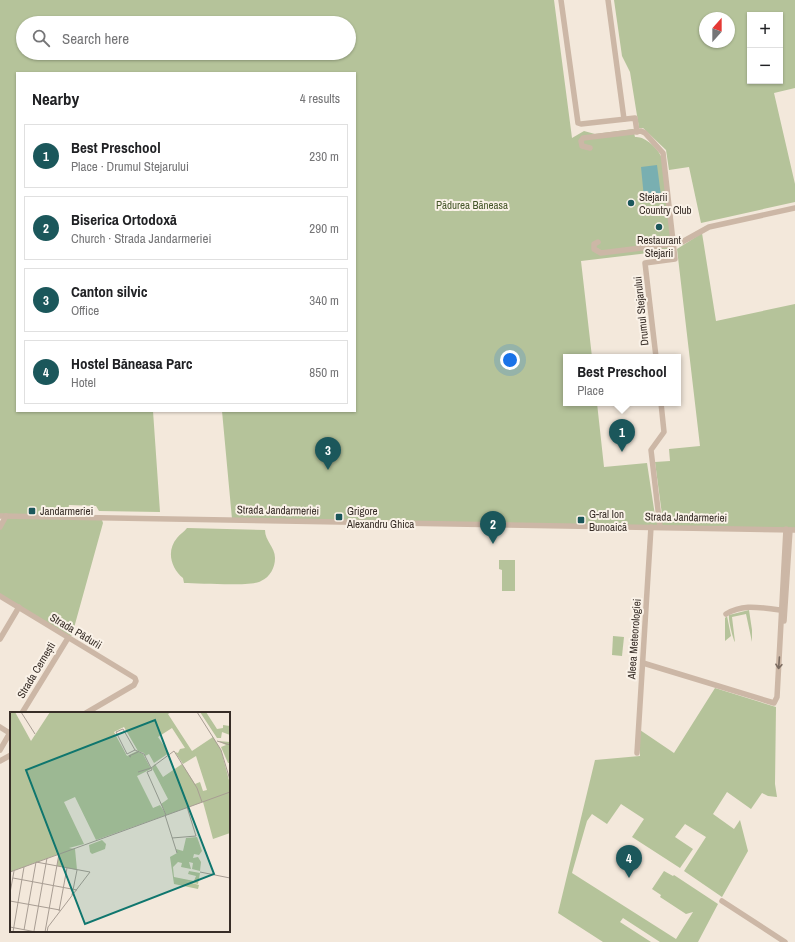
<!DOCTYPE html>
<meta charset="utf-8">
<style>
body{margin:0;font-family:"Archivo Narrow",sans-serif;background:#f2f2f2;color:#202124}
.controls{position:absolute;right:12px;top:12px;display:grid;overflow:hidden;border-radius:0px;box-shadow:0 1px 3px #0004}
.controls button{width:36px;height:36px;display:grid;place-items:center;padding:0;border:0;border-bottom:1px solid #e0e0e0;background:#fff;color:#202124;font:20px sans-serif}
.compass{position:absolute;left:699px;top:12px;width:36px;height:36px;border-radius:50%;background:#fff;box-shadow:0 1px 3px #0004;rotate:21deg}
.you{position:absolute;left:510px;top:360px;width:14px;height:14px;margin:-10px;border:3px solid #fff;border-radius:50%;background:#1a73e8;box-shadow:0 0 0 6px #1a73e833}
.badge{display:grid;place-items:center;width:26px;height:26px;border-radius:50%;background:#1b575b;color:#fff;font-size:13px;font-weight:700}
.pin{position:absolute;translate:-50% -33px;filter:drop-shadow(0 1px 2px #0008)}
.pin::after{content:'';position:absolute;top:21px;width:14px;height:12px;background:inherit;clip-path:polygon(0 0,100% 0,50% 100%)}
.popup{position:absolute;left:563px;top:354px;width:118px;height:52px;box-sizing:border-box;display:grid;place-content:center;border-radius:0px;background:#fff;filter:drop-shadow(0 1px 3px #0005);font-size:13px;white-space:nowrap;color:#757577}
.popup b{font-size:15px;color:#202124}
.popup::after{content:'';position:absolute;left:50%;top:100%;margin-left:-8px;border:8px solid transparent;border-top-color:#fff}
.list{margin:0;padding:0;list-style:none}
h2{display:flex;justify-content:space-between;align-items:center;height:52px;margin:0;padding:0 16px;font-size:17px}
h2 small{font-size:13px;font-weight:400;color:#757577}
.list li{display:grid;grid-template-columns:26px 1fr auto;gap:12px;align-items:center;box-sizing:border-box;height:64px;margin:0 8px 8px;padding:0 8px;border:1px solid #e0e0e0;border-radius:0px}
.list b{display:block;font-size:15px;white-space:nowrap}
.list p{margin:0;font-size:13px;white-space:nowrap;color:#757577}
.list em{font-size:13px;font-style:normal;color:#757577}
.icon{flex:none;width:22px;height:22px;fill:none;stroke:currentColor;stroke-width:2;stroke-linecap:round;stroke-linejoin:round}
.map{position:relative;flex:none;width:795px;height:942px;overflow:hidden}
.search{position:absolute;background:#fff;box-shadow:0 1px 3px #0004;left:16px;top:16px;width:340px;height:44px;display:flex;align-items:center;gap:10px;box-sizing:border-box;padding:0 14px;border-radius:22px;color:#757577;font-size:15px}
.panel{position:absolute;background:#fff;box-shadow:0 1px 3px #0004;left:16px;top:72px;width:340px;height:340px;border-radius:0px}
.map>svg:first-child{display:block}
.green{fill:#b5c39a;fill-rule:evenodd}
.water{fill:#79afb1}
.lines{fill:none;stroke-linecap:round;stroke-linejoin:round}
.minor{stroke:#ccb7a6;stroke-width:5.5}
.oneway{stroke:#7a6b60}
.poi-dot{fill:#1b575b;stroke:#faf2e8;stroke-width:1.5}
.labels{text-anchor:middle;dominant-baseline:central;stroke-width:4;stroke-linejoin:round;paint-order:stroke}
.poi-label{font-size:11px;fill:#372d27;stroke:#faf2e8;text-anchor:start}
.park-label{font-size:11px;fill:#46572a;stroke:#faf2e8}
.street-label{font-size:11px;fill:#372d27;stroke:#faf2e8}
.inset-road{fill:none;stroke:#a89d93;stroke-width:1}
.view{fill:#0f766e;fill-opacity:0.15;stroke:#0f766e;stroke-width:2}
.inset-edge{fill:none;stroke:#372d27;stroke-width:2}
</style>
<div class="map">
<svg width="795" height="942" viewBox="0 0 795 942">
<rect width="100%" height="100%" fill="#f3e8db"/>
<g class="green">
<path d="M0 0H554L572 138 584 131 595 134 633 129 635 137C645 136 658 148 662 158L674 250 581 261 592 357H566V403H597L604 467 647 463 656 522H663L655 462 670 461 669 449 700 446 677 249 702 233 716 321 795 304V530L232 519 222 411H355V73H17V411H153L160 512 99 511 96 506 69 505 67 516 101 517 103 523 72 635 68 638 0 596V527L6 516H0ZM23 23H349V53H23Z"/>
<path d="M614 0H795V88L774 93 795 184V202L701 223 689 167 669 170 666 150 643 128H639L630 72 622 56ZM750 15H780V81H750ZM705 18H729V42H705Z"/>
<path d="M187 528 265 530C265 541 275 547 275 558 275 568 270 577 261 581 251 587 199 583 184 583L183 578C171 568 166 551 177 538 180 534 184 532 187 528Z"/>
<polygon points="499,560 515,560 515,591 502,591 502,570 499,569"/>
<path d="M749 610 752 630V642L746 614 732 617 735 642C733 639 728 619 729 615Z"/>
<polygon points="727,616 731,636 725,641 725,618"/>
<polygon points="613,636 624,637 622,656 612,655"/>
<polygon points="715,688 776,707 775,784 777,797 768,796 762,793 751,809 727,792 713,814 734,829 740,820 748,851 722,897 684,871 706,837 685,824 675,837 693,849 680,868 632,837 644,819 621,804 607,824 592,814 587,821 572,873 676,939 693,912 686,914 660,897 661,895 652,889 664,871 673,876 674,875 718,904 698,942 660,942 623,918 620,922 651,942 603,942 558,913 595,760 640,756 640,730 674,753"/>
</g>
<polygon class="water" points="657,165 661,196 644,198 641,167"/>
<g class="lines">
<g class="minor">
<polyline points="561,0 578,123 581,124 635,118 637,132"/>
<polyline points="608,0 624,119"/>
<polyline points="590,148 582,146 581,141 583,138 641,131 645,133 663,153 675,259 645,263 656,357"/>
<polyline points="598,242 594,244 594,249 601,253 673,244 682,242 709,227 795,208"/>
<polyline points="0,516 795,530"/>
<polyline points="0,527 6,516"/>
<polyline points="660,527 651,450 664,432 661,403"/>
<polyline points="0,596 135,678 136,681 134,685 86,713"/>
<path d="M726 614C744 603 761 608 780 610"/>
<polyline points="784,621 790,530"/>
<polyline points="0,639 19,607"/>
<polyline points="643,663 774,703 777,697 786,529"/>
<polyline points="22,713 68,638"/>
<polyline points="0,727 11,734"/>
<polyline points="0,750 11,731"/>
<polyline points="637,753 651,527"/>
<polyline points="0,761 11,755"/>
<polyline points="722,901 785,942"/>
</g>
</g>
<defs><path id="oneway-shaft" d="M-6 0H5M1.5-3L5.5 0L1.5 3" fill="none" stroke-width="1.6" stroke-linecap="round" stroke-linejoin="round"/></defs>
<use class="oneway" href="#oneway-shaft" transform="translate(779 663) rotate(94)"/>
<g class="poi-dot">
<circle cx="631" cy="203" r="4"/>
<circle cx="659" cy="227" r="4"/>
<rect x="28" y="507" width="8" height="8" rx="2"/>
<rect x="335" y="513" width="8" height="8" rx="2"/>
<rect x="577" y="516" width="8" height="8" rx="2"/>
</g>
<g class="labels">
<g class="poi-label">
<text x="639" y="197">Stejarii<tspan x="639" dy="13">Country Club</tspan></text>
<text x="659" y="240" text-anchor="middle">Restaurant<tspan x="659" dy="13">Stejarii</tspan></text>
<text x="40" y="511">Jandarmeriei</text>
<text x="347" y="511">Grigore<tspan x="347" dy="13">Alexandru Ghica</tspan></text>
<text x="589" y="514">G-ral Ion<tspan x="589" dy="13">Bunoaică</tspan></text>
</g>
<g class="park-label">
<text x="472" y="205">Pădurea Băneasa</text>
</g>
<g class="street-label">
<text transform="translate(641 311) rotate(-96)">Drumul Stejarului</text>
<text transform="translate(278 510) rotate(1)">Strada Jandarmeriei</text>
<text transform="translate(686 517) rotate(1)">Strada Jandarmeriei</text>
<text transform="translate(76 631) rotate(31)">Strada Pădurii</text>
<text transform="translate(634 639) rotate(-86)">Aleea Meteorologiei</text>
<text transform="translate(36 670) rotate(-59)">Strada Cernești</text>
</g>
</g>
<g transform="translate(10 712)">
<rect width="220" height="220" fill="#f3e8db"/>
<path d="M0 0H5L21 29 40 0H161L158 2 182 39 203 25 211 38 220 72V121L203 127 193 90 86 128 65 85 54 90 74 132 59 136 65 137 67 158 47 154 49 142 0 160ZM114 15 128 39 134 41 135 44 139 42 144 51 159 41 148 25 162 16 175 36 170 37 168 41 165 40 173 52 186 44 197 78 193 79 190 70 185 72 172 52 153 65 145 52 142 56 158 87 151 92 156 102 150 93 143 96 127 64 141 57 133 42 127 39 117 44 104 20ZM190 0H196L207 17 213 16V13L220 14V23L212 20 211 26H207ZM208 29 220 30V51H218L211 35 216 33ZM187 125 192 139 189 143 184 142 183 146 188 145 191 150 190 159 182 157 183 151 179 150 181 157 171 155 172 151 168 150 163 155 164 165 184 169 186 164 178 162 179 159 190 161 188 172 175 169 189 173 188 177 164 172 160 145 167 141 166 137 173 139 176 126ZM92 128 96 132 95 137 82 142 80 140 79 133Z" fill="#b5c39a" fill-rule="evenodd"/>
<path class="inset-road" d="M11 0 25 22M187 0 211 38 220 68M207 29 220 33M125 38 117 42 106 20 113 17 125 38 134 42 142 58 137 60 156 103M121 45 119 44 128 40M128 60 141 56 164 39 187 76 192 90M155 103 167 141M162 126 186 124 177 95M0 160 220 80M190 160 220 166M3 166 67 178M0 181 4 159M62 183 67 158M0 189 50 198M49 199 57 156M0 215 26 220M14 218 26 150 80 160 38 215 37 220M24 219 37 146M3 220 14 155M35 220 49 142"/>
<path class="view" d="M145 8 204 162 75 212 16 58Z"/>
<rect width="220" height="220" class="inset-edge"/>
</g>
</svg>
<div class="controls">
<button>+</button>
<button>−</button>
</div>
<svg class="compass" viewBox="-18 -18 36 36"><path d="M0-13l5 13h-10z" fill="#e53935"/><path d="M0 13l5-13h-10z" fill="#757577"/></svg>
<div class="you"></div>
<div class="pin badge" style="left:622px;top:452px">1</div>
<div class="popup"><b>Best Preschool</b>Place</div>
<div class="pin badge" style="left:493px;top:544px">2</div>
<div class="pin badge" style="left:328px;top:470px">3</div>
<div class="pin badge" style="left:629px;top:878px">4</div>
<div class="search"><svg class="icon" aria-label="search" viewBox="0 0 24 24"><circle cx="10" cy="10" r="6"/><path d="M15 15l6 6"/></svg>Search here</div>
<section class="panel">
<h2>Nearby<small>4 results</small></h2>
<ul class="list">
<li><span class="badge">1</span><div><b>Best Preschool</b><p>Place · Drumul Stejarului</p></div><em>230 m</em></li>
<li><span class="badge">2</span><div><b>Biserica Ortodoxă</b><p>Church · Strada Jandarmeriei</p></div><em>290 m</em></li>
<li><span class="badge">3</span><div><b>Canton silvic</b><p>Office</p></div><em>340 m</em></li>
<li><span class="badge">4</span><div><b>Hostel Băneasa Parc</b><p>Hotel</p></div><em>850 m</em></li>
</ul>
</section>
</div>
